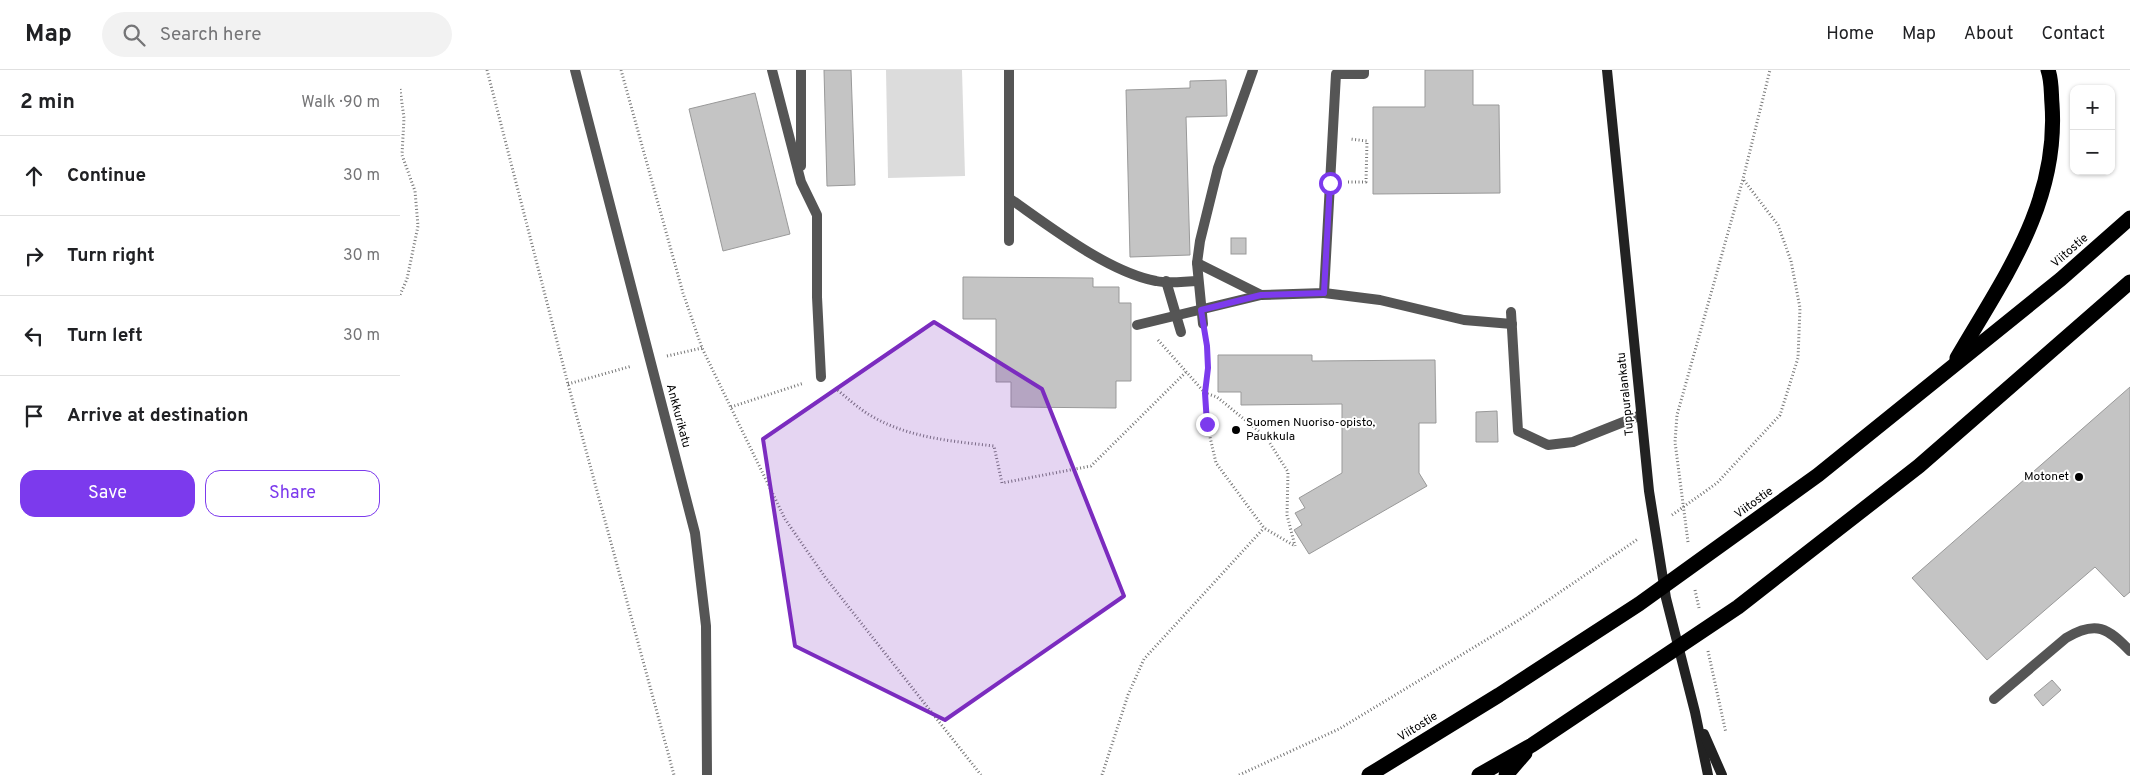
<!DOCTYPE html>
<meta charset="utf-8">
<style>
body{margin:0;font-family:Overpass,sans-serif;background:#f2f2f2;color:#202124}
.controls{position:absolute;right:15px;top:15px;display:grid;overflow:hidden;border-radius:10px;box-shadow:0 1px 4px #0004}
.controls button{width:45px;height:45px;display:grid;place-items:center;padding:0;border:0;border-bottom:1px solid #e0e0e0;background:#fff;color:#202124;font:25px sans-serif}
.stop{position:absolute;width:15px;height:15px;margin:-11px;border:4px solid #7c3aed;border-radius:50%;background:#fff}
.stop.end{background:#7c3aed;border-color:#fff;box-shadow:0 1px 5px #0008}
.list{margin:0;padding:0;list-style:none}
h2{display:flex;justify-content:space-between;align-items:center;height:65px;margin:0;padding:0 20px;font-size:21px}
h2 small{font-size:16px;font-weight:400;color:#757577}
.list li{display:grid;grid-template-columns:32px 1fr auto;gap:15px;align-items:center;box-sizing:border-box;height:80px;padding:0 20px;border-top:1px solid #e0e0e0}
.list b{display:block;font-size:19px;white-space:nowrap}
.list em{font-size:16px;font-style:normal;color:#757577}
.actions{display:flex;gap:10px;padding:15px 20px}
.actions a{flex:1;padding:11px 0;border:1px solid #7c3aed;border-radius:15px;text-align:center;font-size:18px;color:#7c3aed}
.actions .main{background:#7c3aed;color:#fff}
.icon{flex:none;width:28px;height:28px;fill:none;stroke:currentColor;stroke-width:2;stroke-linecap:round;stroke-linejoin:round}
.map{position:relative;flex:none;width:1730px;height:705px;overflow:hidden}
header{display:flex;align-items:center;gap:30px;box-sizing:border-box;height:70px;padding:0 25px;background:#fff;border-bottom:1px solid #e0e0e0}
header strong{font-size:24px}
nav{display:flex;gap:28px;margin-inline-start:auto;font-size:18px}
.search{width:350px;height:45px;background:#f2f2f2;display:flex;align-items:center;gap:12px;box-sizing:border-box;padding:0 18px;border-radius:28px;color:#757577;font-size:19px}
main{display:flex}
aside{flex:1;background:#fff}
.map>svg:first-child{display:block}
.green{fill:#dcdcdc}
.building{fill:#c4c4c4;stroke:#999}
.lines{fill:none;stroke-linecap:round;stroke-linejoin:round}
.path{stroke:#777;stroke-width:3;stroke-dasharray:1 2.5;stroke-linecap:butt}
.lane{stroke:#555;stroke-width:10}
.street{stroke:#555;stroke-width:10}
.secondary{stroke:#222;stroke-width:10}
.highway{stroke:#000;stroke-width:15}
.route{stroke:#7c3aed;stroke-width:6}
.marked{fill:#7b2cbf;fill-opacity:0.2;stroke:#7b2cbf;stroke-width:4;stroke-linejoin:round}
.poi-dot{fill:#000;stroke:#fff;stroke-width:2}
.labels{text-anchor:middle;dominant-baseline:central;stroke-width:4;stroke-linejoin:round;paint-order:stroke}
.street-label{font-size:12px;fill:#000;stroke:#fff}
.poi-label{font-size:12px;fill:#000;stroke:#fff;text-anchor:start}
</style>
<header>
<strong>Map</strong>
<div class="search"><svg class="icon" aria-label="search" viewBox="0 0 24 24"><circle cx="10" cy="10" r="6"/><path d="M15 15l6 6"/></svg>Search here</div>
<nav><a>Home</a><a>Map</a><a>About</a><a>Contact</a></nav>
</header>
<main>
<aside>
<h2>2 min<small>Walk · 90 m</small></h2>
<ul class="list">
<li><svg class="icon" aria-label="ahead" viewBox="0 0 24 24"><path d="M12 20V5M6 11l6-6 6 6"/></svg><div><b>Continue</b></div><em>30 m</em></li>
<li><svg class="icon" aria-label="right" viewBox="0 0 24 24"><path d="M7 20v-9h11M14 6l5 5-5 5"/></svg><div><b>Turn right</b></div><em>30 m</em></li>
<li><svg class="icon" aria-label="left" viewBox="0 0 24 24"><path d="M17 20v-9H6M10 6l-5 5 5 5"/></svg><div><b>Turn left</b></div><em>30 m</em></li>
<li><svg class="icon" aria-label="arrive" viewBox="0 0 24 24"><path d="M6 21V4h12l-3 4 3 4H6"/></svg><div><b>Arrive at destination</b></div></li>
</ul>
<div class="actions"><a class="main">Save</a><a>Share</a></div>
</aside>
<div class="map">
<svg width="1730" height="705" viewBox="0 0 1730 705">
<rect width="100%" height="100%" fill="#fff"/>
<polygon class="green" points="486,0 562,0 565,106 488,108"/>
<g class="building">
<polygon points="424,0 451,0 455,115 427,116"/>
<polygon points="1025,0 1073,0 1073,35 1099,35 1100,123 973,124 973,37 1025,37"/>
<polygon points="826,10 827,46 786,47 790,185 730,187 726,20 790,18 790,11"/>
<polygon points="355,23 390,164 323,181 289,39"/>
<rect x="831" y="168" width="15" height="16"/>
<polygon points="563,207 693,208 693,217 719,217 719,233 731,233 731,311 716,311 716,338 611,337 611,312 596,312 596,249 563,249"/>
<polygon points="818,285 912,285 912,291 1035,290 1036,353 1019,353 1019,403 1027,416 909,484 894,460 902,455 895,443 905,438 899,428 942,403 942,334 841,335 841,322 818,322"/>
<polygon points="1730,317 1730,522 1724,527 1695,497 1587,590 1512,508"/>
<polygon points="1097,341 1098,372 1076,372 1076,342"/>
<polygon points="1652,610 1661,620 1643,636 1634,625"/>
</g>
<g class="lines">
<g class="path">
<polyline points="87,0 168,314 274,705"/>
<polyline points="221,0 283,223 302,278 385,449 425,507 581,705"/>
<polyline points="0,19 4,48 2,85 15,121 18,156 7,209 0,225"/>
<polyline points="948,112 966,112 967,71 950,69"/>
<polyline points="758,270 805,323 807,354 816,393 864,458 895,476"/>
<polyline points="806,270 808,298 805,323 817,327 866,367 888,402 887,445 895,476"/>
<polyline points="267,286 302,278"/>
<polyline points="168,314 232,296"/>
<path d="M435 318C446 327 457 337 468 344 507 368 551 371 594 376L602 413 691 396 786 302"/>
<polyline points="331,337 404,313"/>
<polyline points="1272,445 1317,413 1380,345 1398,288 1400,238 1391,191 1378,155 1343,109"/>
<polyline points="1288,472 1275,372 1277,345 1343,109 1370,0"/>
<polyline points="1295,520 1299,538"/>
<polyline points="1308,581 1326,663"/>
<polyline points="702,705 728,625 744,589 864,458"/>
<polyline points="839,705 939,659 1119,550 1238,469"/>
</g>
<g class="lane">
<polyline points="372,0 401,112 417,145 417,227 421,307"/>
<polyline points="401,0 401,96"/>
<polyline points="609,0 609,171"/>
<path d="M609 128C649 156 708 202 756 211 769 214 785 211 798 211"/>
<polyline points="797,193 861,225 924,223 936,4 964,4 964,0"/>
<polyline points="766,211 781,262"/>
<polyline points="924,223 980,230 1064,250 1112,254"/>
<polyline points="1111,242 1118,361 1148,375 1173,372 1241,345"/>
<polyline points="803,254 797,193 800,171 818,98 853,0"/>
<polyline points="737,255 861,225"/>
<path d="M1594 629 1666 568C1696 550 1708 558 1730 581"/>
</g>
<polyline class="street" points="175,0 295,463 306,556 307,705"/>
<g class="secondary">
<polyline points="1207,0 1249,421 1266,528 1295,642 1308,705"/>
<polyline points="1304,664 1322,705"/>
</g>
<g class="highway">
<path d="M1557 288C1604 207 1659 133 1652 34 1651 23 1652 11 1648 0"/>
<polyline points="969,705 1099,625 1239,534 1418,405 1661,209 1730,148"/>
<polyline points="1079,705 1132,675 1338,537 1519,396 1730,212"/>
<polyline points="1106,705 1125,683"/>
</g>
</g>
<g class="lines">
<polyline class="route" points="807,354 805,323 808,298 807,276 801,240 861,225 924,223 930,113"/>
</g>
<path class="marked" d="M534 252 642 319 724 526 545 650 395 576 363 369Z"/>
<g class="poi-dot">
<circle cx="836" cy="360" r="5"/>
<circle cx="1679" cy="407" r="5"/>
</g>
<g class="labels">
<g class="street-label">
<text transform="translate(1670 181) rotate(-41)">Viitostie</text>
<text transform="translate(1226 324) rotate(-96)">Tuppuralankatu</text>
<text transform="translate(278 346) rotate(75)">Ankkurikatu</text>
<text transform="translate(1354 433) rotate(-36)">Viitostie</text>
<text transform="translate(1018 657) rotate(-32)">Viitostie</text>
</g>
<g class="poi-label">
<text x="846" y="353">Suomen Nuoriso-opisto,<tspan x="846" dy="14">Paukkula</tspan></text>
<text x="1669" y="407" text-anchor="end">Motonet</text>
</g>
</g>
</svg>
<div class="controls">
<button>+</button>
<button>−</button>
</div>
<div class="stop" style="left:930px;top:113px"></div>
<div class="stop end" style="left:807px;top:354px"></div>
</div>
</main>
